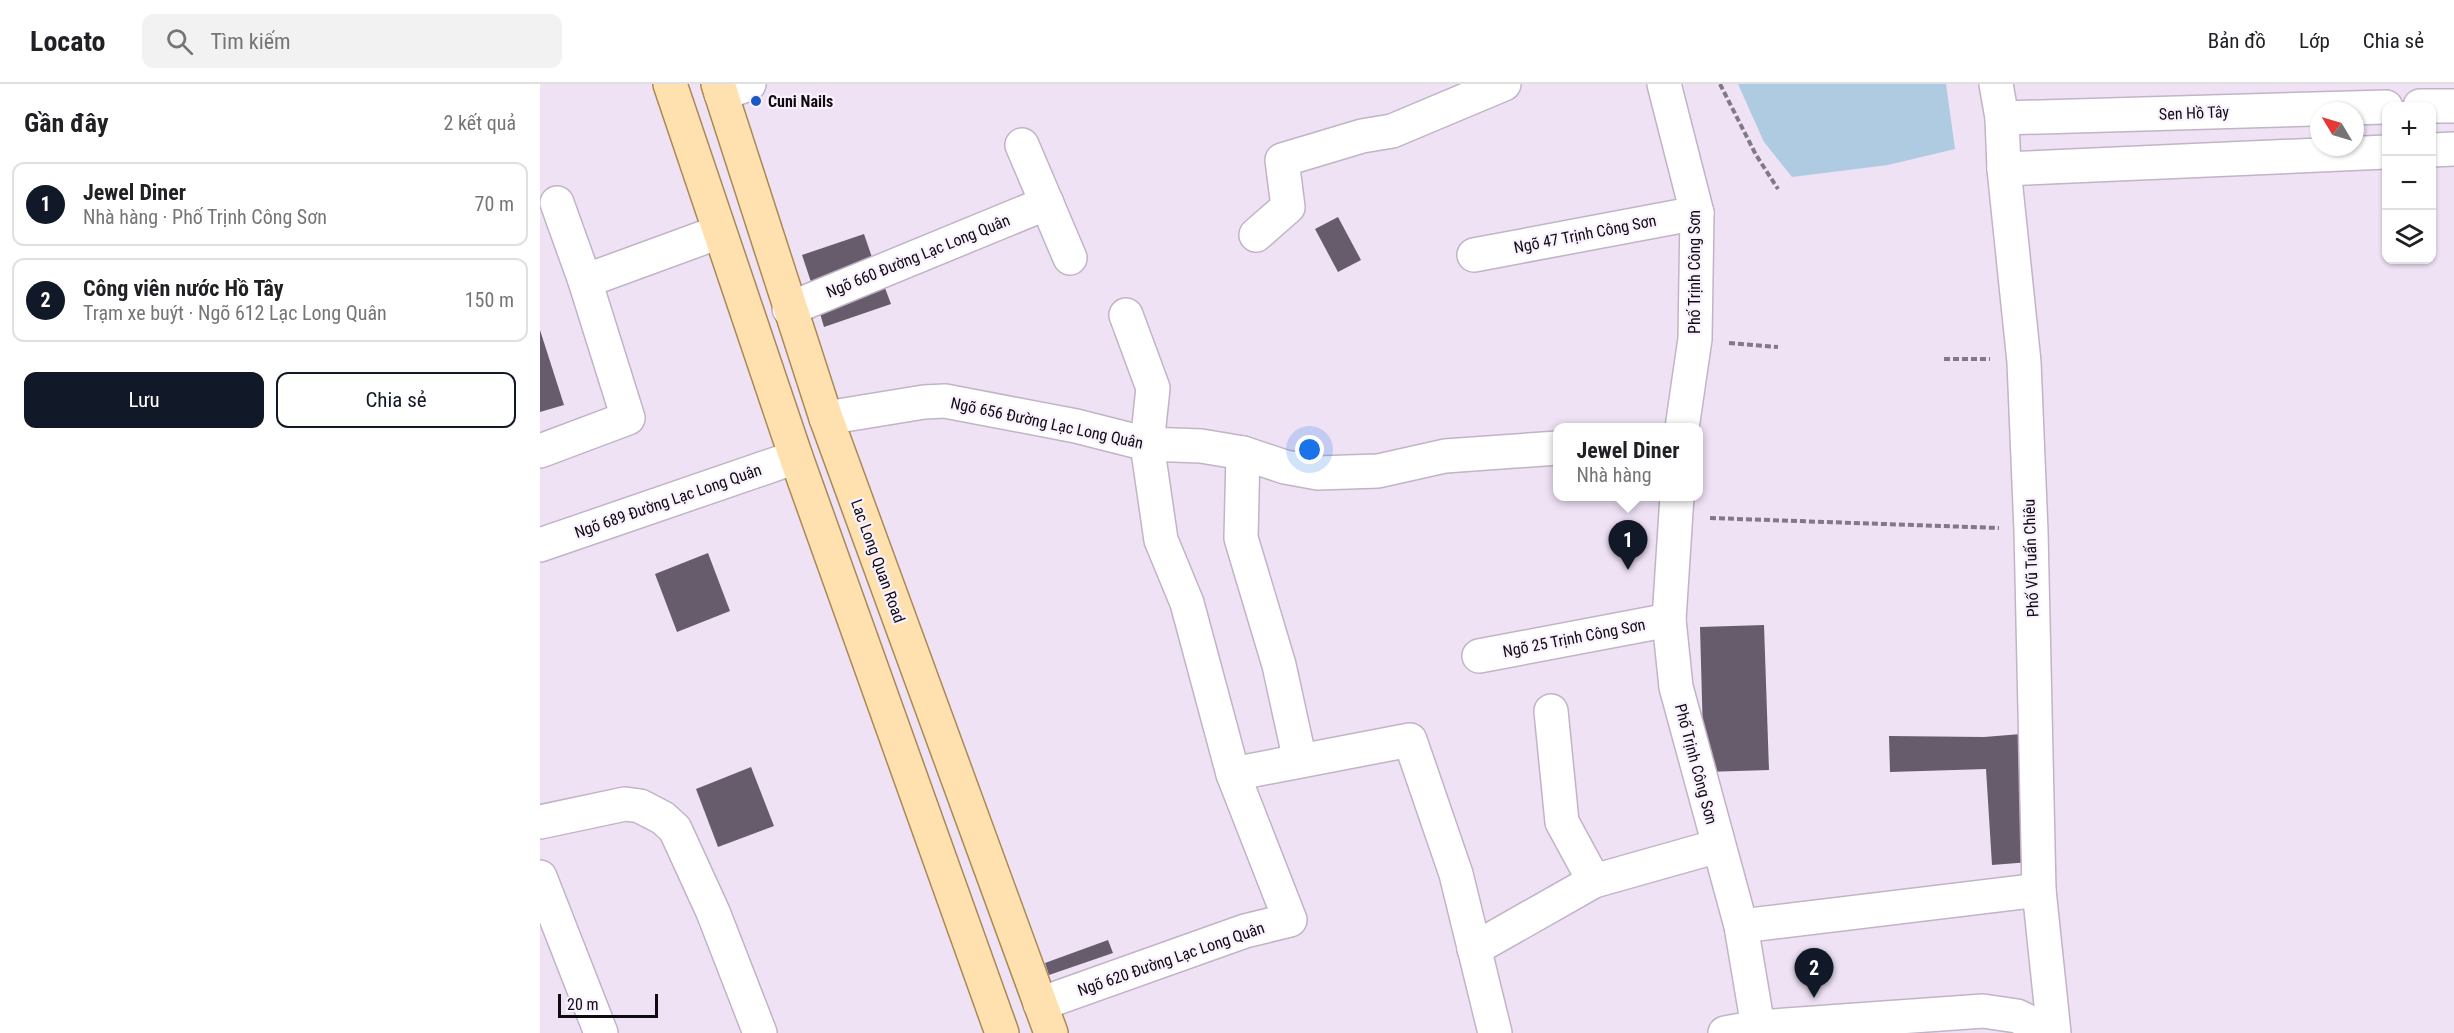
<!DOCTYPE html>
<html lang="vi">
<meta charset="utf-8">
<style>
body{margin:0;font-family:"Roboto Condensed",sans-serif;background:#f2f2f2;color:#202124}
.controls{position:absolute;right:18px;top:18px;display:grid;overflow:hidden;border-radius:12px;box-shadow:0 2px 4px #0004}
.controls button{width:54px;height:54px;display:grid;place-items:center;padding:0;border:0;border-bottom:2px solid #e0e0e0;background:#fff;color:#202124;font:30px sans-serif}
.compass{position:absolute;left:1770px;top:18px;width:54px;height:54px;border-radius:50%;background:#fff;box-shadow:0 2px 4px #0004;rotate:308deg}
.scale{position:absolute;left:18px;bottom:15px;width:100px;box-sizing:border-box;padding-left:6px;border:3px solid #0f0b11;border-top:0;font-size:16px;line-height:21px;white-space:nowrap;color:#0f0b11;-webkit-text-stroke:4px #f9f1fd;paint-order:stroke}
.you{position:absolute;left:770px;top:366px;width:21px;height:21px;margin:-15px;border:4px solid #fff;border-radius:50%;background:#1a73e8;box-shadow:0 0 0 9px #1a73e833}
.badge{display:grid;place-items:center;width:39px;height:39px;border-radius:50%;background:#111827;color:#fff;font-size:20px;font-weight:700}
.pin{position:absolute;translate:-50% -50px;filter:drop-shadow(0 2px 3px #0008)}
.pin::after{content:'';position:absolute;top:32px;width:21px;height:18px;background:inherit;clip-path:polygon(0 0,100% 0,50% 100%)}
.popup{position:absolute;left:1013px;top:339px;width:150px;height:78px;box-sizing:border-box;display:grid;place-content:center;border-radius:12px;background:#fff;filter:drop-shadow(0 2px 4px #0005);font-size:20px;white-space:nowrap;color:#757577}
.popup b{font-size:22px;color:#202124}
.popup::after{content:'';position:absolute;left:50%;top:100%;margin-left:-12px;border:12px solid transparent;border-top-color:#fff}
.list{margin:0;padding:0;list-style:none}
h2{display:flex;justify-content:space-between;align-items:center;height:78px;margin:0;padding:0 24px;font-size:26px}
h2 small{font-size:20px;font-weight:400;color:#757577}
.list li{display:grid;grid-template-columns:39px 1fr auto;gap:18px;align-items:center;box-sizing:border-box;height:84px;margin:0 12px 12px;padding:0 12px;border:2px solid #e0e0e0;border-radius:12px}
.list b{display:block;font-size:22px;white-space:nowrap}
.list p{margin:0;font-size:20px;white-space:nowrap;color:#757577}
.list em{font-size:20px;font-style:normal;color:#757577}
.actions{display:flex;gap:12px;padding:18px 24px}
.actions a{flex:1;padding:14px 0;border:2px solid #111827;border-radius:12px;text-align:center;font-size:21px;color:#111827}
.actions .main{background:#111827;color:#fff}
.icon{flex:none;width:33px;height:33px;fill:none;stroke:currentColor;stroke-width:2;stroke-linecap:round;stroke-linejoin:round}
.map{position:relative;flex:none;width:1914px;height:949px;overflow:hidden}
header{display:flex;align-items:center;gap:36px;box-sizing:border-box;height:84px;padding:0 30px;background:#fff;border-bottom:2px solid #e0e0e0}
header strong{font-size:28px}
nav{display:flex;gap:33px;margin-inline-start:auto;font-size:21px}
.search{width:420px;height:54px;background:#f2f2f2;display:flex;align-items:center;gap:15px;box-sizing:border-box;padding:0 21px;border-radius:12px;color:#757577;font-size:22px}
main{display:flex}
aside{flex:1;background:#fff}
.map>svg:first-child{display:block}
.water{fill:#afcbe2}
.building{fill:#675c6c}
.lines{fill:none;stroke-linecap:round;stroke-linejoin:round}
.minor-casing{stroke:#c1b4c6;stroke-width:36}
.major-casing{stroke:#aa8955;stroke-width:36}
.path{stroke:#817985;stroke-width:4;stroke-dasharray:6 3;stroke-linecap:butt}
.minor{stroke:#fff;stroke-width:33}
.major{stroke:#fee1af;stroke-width:33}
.poi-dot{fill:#1a58c4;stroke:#f9f1fd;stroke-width:2}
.labels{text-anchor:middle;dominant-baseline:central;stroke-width:4.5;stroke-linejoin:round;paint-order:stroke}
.poi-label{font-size:16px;font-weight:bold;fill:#0f0b11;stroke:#f9f1fd;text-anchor:start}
.street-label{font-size:16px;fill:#0f0b11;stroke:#f9f1fd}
</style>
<header>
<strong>Locato</strong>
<div class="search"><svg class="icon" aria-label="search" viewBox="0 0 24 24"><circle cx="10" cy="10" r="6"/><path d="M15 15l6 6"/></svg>Tìm kiếm</div>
<nav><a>Bản đồ</a><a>Lớp</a><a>Chia sẻ</a></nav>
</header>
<main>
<aside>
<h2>Gần đây<small>2 kết quả</small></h2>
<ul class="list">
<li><span class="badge">1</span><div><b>Jewel Diner</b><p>Nhà hàng · Phố Trịnh Công Sơn</p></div><em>70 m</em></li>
<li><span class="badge">2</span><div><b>Công viên nước Hồ Tây</b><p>Trạm xe buýt · Ngõ 612 Lạc Long Quân</p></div><em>150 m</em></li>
</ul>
<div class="actions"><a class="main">Lưu</a><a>Chia sẻ</a></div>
</aside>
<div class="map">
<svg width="1914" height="949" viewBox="0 0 1914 949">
<rect width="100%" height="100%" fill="#efe2f5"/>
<polygon class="water" points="1198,0 1406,0 1415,65 1348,81 1252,93 1224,58"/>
<g class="building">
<polygon points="798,133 821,176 798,188 775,145"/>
<polygon points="324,150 337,188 275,210 262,171"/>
<polygon points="345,204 351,220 284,243 279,226"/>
<polygon points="0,246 24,321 0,328"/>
<polygon points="168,469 190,527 137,548 115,490"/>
<polygon points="1224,541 1229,686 1164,688 1160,543"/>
<polygon points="1481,650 1490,778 1452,781 1446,685 1350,688 1349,652 1444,653"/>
<polygon points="211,683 234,742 178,763 156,705"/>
<polygon points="568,856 573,869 509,891 505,879"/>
</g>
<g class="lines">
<defs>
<g id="minor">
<polyline points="1124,0 1157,129 1155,255 1142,344"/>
<polyline points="1456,0 1462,34 1464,85 1484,278 1491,447 1499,806 1514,949"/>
<polyline points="181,10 209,0"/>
<polyline points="1880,22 1914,22"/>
<polyline points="1462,34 1846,23"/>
<polyline points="482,61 530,174"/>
<polyline points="1892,66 1914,65"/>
<polyline points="1464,85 1846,68"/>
<polyline points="716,151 748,123 742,76 822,52 852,47 964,0"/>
<polyline points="934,171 1157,129"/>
<polyline points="45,197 179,148"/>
<polyline points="249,225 507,119"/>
<polyline points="586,231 613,304 607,360 621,456 647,519 693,690"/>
<polyline points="286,334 384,318 405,317 536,342 607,360 661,362 703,369 745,383 778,389 838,387 905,372 1018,364"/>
<polyline points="0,367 88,334 45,197 17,119"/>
<polyline points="703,369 701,454 739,581 760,677"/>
<polyline points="1137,412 1129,536 1136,603 1201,842 1218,943"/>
<polyline points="0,461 256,373"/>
<polyline points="939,572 1129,536"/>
<polyline points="1011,627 1022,738 1054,797"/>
<polyline points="0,738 85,720 100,722 123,734 135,745 173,828 220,949"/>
<polyline points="0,793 61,949"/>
<polyline points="1201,842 1499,806"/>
<polyline points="934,865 1054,797 1178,762"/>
<polyline points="500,920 705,847 750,836 693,690 870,656 916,790 955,949"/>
<polyline points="1185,949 1218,943 1443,927 1477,932 1512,949"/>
</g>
<g id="major">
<polyline points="130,0 256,373 462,949"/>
<polyline points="178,0 286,334 511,949"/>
</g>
</defs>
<use href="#minor" class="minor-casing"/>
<use href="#major" class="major-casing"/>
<g class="path">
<polyline points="1180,0 1216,71 1238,105"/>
<polyline points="1189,259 1238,263"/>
<polyline points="1404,275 1450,275"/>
<polyline points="1170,434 1459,444"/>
</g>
<use href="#minor" class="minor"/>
<use href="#major" class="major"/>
</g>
<circle class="poi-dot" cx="216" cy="17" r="6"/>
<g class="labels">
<g class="poi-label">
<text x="228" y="17">Cuni Nails</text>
</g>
<g class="street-label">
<text transform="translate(1654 29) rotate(-2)">Sen Hồ Tây</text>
<text transform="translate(1045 150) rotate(-11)">Ngõ 47 Trịnh Công Sơn</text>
<text transform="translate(378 172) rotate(-22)">Ngõ 660 Đường Lạc Long Quân</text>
<text transform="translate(1154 188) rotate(-90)">Phố Trịnh Công Sơn</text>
<text transform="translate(507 339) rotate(12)">Ngõ 656 Đường Lạc Long Quân</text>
<text transform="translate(128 417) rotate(-19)">Ngõ 689 Đường Lạc Long Quân</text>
<text transform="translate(1491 474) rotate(-92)">Phố Vũ Tuấn Chiêu</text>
<text transform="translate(338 477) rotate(70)">Lac Long Quan Road</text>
<text transform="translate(1034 554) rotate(-11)">Ngõ 25 Trịnh Công Sơn</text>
<text transform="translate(1156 680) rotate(75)">Phố Trịnh Công Sơn</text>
<text transform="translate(631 875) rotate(-19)">Ngõ 620 Đường Lạc Long Quân</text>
</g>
</g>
</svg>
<div class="controls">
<button>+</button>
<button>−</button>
<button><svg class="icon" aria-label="layers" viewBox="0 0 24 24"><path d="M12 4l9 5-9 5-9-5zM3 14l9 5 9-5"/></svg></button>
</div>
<svg class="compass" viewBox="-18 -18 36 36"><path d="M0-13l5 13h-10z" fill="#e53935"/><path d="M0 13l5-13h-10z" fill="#757577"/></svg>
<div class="scale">20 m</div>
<div class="you"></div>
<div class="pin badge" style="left:1088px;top:486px">1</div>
<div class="popup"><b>Jewel Diner</b>Nhà hàng</div>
<div class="pin badge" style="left:1274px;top:914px">2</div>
</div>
</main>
